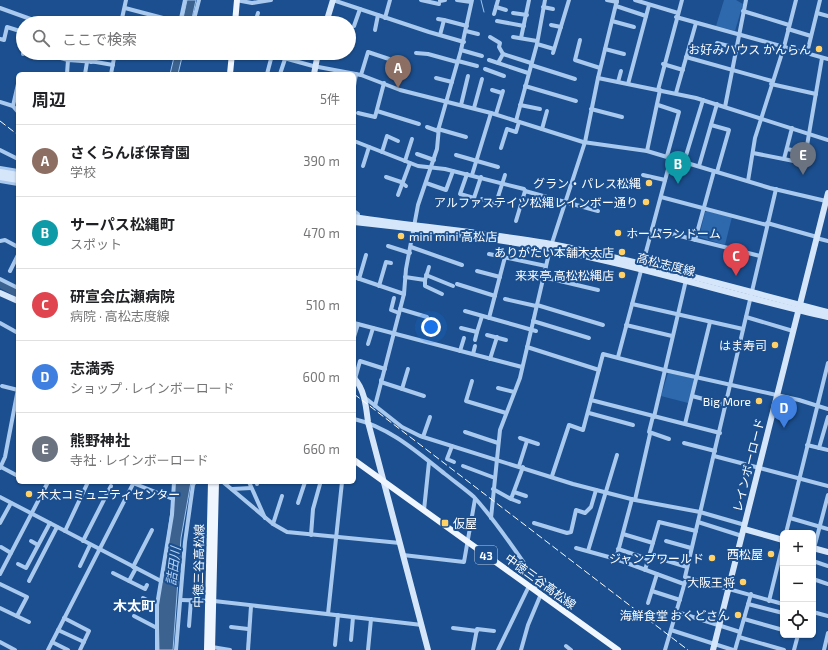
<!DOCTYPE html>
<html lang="ja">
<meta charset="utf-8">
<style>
body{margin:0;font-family:"Exo 2","Noto Sans JP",sans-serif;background:#f6f6f6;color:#202124}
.controls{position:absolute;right:12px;bottom:12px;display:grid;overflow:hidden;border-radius:6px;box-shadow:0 1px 3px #0004}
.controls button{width:36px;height:36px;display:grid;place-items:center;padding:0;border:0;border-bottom:1px solid #e0e0e0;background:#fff;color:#202124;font:20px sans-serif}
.you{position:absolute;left:431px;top:327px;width:14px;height:14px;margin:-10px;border:3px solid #fff;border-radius:50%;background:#1a73e8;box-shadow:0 0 0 6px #1a73e833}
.badge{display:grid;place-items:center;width:26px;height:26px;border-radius:50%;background:#0b8043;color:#fff;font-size:13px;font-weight:700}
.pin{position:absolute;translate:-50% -33px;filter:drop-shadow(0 1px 2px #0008)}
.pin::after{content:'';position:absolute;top:21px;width:14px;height:12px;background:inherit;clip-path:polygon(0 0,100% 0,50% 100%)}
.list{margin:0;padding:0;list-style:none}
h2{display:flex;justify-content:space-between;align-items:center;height:52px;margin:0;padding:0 16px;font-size:17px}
h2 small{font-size:13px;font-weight:400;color:#757577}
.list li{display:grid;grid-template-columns:26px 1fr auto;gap:12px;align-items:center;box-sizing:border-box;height:72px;padding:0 16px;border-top:1px solid #e0e0e0}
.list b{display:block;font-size:15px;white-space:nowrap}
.list p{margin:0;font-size:13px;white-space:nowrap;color:#757577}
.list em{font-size:13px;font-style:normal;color:#757577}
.icon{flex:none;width:22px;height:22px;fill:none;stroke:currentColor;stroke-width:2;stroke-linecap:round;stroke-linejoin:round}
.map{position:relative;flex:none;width:828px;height:650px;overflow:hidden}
.search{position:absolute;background:#fff;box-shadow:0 1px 3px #0004;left:16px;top:16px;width:340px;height:44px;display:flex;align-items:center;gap:10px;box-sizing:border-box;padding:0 14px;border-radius:22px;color:#757577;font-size:15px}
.panel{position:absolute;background:#fff;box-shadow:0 1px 3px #0004;left:16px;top:72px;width:340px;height:412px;border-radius:6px}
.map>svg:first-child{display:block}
.green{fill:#2e69ad}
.water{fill:#3c6290;stroke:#9cc4f0}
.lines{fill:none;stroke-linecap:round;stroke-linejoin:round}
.stream{stroke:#9cc4f0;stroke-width:1}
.river{stroke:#3c6290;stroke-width:7}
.street{stroke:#a9c9ee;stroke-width:4}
.secondary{stroke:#d6e6fa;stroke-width:6}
.primary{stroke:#f0f6ff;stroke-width:6}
.rail{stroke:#fff;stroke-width:1;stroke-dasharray:7 3;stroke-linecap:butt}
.poi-dot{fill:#ffd166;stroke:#1b4f8f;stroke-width:1.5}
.labels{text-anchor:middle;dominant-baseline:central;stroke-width:4;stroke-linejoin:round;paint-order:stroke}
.shield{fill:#1b4f8f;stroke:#bbcadd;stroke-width:1}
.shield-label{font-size:11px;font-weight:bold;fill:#fff}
.poi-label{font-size:12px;fill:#fff;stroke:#1b4f8f;text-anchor:end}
.street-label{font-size:12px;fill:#fff;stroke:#1b4f8f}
.water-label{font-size:13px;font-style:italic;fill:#b5d3f5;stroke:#1b4f8f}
.quarter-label{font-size:14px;font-weight:bold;fill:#fff;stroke:#1b4f8f}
</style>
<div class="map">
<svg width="828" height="650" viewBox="0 0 828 650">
<rect width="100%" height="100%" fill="#1b4f8f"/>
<g class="green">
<polygon points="724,0 736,0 743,4 735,31 716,26"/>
<polygon points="707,211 732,217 725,245 699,237 705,212"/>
<polygon points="668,373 692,378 694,380 688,403 661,396"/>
</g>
<g class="water">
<polygon points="187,0 196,0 191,23 182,23"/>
<polygon points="175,53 183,53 178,74 170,74"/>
<polygon points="175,482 191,482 181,538 173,650 159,650 158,605"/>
</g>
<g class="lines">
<polyline class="stream" points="481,0 484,12"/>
<polyline class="river" points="0,284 18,294"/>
<g class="street">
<polyline points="236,0 252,3 271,0"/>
<polyline points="333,0 429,32 464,42"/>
<polyline points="421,0 439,4"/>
<polyline points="457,0 471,2"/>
<polyline points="607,0 617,2"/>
<polyline points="635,0 678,13"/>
<polyline points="440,1 445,0"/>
<polyline points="616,6 646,16"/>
<polyline points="496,7 506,10"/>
<polyline points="543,7 553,9"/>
<polyline points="0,8 36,21"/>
<polyline points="125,8 182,23"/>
<polyline points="743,11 789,25"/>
<polyline points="513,13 527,15"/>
<polyline points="817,13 828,16"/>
<polyline points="494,14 498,0"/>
<polyline points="676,17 828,59"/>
<polyline points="385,18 390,0"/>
<polyline points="438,19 444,20"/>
<polyline points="497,21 524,26"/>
<polyline points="612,21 634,27"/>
<polyline points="101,23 102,21 111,20 113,18 122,20"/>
<polyline points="121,23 126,0"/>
<polyline points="180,23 185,0"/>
<polyline points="193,23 199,0"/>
<polyline points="255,23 258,13"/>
<polyline points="551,25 561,27"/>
<polyline points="354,26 360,9"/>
<polyline points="788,29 811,36"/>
<polyline points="375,30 378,15"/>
<polyline points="466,31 478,34"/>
<polyline points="440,35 444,20 467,26"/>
<polyline points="490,37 500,43 499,47 503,54"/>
<polyline points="513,37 537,41"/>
<polyline points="521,38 529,0"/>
<polyline points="0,39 4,40 7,27 23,32"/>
<polyline points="580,40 575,60 600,68"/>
<polyline points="717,43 736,48"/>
<polyline points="537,44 554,49"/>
<polyline points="605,49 624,54"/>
<polyline points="461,50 482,56"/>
<polyline points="43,53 68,60"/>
<polyline points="266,53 313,66 361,75 400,90 491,113 583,142 647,151 770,188 826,201"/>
<polyline points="416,53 428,54 457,62"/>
<polyline points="553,53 569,0"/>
<polyline points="807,53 820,0"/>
<polyline points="23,54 23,53"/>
<polyline points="686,57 772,81"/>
<polyline points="489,60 528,73"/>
<polyline points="458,61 477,66"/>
<polyline points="91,62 94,53"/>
<polyline points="498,63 503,54 531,63"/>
<polyline points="663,64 683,70"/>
<polyline points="531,65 575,79"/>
<polyline points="485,69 504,76"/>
<polyline points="67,74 68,60 96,62 113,65"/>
<polyline points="85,74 87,62"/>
<polyline points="111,74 115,53"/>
<polyline points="267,74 272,55"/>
<polyline points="280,74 285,59"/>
<polyline points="361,75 368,52 389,59"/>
<polyline points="436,78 452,82"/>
<polyline points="598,78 696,98 828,140"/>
<polyline points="618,82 621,71"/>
<polyline points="628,84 649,5"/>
<polyline points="771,84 816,94"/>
<polyline points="354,86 356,74"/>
<polyline points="525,86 576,101"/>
<polyline points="492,90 502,93"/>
<polyline points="658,90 682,0"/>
<polyline points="676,93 696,23"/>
<polyline points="0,102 13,106 18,112"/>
<polyline points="461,105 468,76"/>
<polyline points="520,105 540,109"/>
<polyline points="658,105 679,112 667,156"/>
<polyline points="13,106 18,84"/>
<polyline points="725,107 746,0"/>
<polyline points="474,108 482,79"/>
<polyline points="591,109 622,117"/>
<polyline points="377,111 419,124"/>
<polyline points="358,113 375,117 384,83"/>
<polyline points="496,114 503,91"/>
<polyline points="516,121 537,44 545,0"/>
<polyline points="711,125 729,130 717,172"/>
<polyline points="427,127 438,131"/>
<polyline points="438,129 466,137"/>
<polyline points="542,129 547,111"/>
<polyline points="354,141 418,166 445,169 524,189 525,191"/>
<polyline points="501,148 507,129 516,132 519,122"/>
<polyline points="787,149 806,153"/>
<polyline points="0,150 18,159"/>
<polyline points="647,151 660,90"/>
<polyline points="382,152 387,136 398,141"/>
<polyline points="753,153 804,163 822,58"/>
<polyline points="417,154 434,160"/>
<polyline points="456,155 498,167"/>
<polyline points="784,159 792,128"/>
<polyline points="405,161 412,139"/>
<polyline points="684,162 703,100"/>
<polyline points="363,166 369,147"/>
<polyline points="699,166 717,104"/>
<polyline points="0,168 18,171"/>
<polyline points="467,174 460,194 474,198 481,177"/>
<polyline points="472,175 491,113"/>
<polyline points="643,175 665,180"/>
<polyline points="386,177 401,182 406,186"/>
<polyline points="0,181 18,184"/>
<polyline points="748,181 755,138 784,47 796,0"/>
<polyline points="426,183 446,190 453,171"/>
<polyline points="776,189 685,577 783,604"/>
<polyline points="398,195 410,163"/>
<polyline points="661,197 767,225"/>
<polyline points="482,199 496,203 505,175"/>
<polyline points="354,211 358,214 357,218"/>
<polyline points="516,221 525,191 598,211"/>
<polyline points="767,223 817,237"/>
<polyline points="652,229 760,256"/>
<polyline points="816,238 828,241"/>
<polyline points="695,240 714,171"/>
<polyline points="0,241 5,240 18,247"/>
<polyline points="388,246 410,253"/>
<polyline points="411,247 462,265"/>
<polyline points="489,254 546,266"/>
<polyline points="10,271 18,255"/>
<polyline points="477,271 500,277"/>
<polyline points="426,275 453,286"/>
<polyline points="354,277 404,294"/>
<polyline points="405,277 425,280 429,267"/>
<polyline points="543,277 598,290"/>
<polyline points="0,279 18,288"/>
<polyline points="359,279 366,255"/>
<polyline points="425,280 425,286 442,294"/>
<polyline points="457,284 495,296"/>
<polyline points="379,286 386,262 391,263"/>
<polyline points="394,298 391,310 399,313"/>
<polyline points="505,299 536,306"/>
<polyline points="632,304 743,329"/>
<polyline points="537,305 603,325"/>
<polyline points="400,309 427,317"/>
<polyline points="465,311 536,331"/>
<polyline points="746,317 793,331"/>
<polyline points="489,318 505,257"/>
<polyline points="533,321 589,338"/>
<polyline points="0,323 18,333"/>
<polyline points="354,323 522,367"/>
<polyline points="626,325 672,336"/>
<polyline points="461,328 477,332 482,316"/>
<polyline points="487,335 506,340"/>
<polyline points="354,337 358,324"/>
<polyline points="475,340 477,332"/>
<polyline points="368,344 373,328"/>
<polyline points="527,347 599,370"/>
<polyline points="460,351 464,338"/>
<polyline points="473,354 475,346"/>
<polyline points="618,357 671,158"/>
<polyline points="490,359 497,337"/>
<polyline points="355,379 360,361 385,369"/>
<polyline points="381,380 381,382 424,396"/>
<polyline points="472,381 466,401 506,413"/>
<polyline points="2,386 18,390"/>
<polyline points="498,388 514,392"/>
<polyline points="402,389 408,369"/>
<polyline points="692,396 726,405"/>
<polyline points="364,397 402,427 420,436 573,484 635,500 700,512 745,525"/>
<polyline points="375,406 404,294 406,269 418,205 437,149 439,127 461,50 472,0"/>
<polyline points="589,413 633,425"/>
<polyline points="653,416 649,432 669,439"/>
<polyline points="654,417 686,280"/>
<path d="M354 419C389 427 417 452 445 474 455 482 465 489 474 497 496 521 514 549 533 576L536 581 535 589"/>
<polyline points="685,424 710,322"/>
<polyline points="465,432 498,443"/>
<polyline points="720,433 591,400 603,354 664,370 799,400 828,409"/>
<polyline points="423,437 430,417"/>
<polyline points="520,438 538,444"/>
<polyline points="684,443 715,451"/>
<polyline points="807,445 828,450"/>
<polyline points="452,446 447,459 454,462"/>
<polyline points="819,448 828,417"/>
<polyline points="714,456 828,486"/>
<polyline points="463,466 495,478"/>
<polyline points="519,466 527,441"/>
<polyline points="1,467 18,476"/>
<polyline points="0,468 5,457 18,389"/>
<polyline points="552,476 569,425 583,430 591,400"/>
<polyline points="223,482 273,524 287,532 400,543"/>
<polyline points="249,482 265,518"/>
<polyline points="133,483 173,499"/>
<polyline points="257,484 257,482"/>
<polyline points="232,489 251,488"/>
<polyline points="493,489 511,499 523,467"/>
<polyline points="514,492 526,496"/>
<polyline points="0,497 161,581"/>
<polyline points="511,499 519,502"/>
<polyline points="635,500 650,434"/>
<polyline points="298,503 305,482"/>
<polyline points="424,510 429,462"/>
<polyline points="491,518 500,430 520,378 550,249 585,142 598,78 617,0"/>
<polyline points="790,518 828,529"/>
<polyline points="698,522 742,536"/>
<polyline points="0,523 11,503"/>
<polyline points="534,523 567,533 571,532 576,510 585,513 591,507 596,490"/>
<polyline points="273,524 282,496"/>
<polyline points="65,531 88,482"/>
<polyline points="786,533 828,363"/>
<polyline points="623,534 653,543"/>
<polyline points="311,535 313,509 320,484"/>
<polyline points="31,541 38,545"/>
<polyline points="83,541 111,486"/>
<polyline points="666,541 691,548"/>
<polyline points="1,547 11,553"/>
<polyline points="576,548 616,559 684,584"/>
<polyline points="618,549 648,559"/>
<polyline points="588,551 617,455"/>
<polyline points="813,552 828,495"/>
<polyline points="403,555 464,562 475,499"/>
<polyline points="616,559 632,499"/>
<polyline points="661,559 687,567"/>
<polyline points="813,561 828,566"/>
<polyline points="18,564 26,568 50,523"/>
<polyline points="80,566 90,545"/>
<polyline points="133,567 152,530"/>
<polyline points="645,570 659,522 696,531"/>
<polyline points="113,573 145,589 147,585"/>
<polyline points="0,574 48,482"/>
<polyline points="813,579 828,584"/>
<polyline points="29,581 57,527"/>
<polyline points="129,581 136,568"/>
<polyline points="0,584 27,597 17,616"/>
<polyline points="652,591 680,600"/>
<polyline points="143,598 157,605"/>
<polyline points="181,600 214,601 422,625"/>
<polyline points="769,601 783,544"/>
<polyline points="648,603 657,574"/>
<polyline points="748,604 783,613"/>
<polyline points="0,608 29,622"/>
<polyline points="677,612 740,632"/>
<polyline points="813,612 828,616"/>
<polyline points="328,614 342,482"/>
<polyline points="134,616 157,628"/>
<polyline points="64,618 89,631 80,650"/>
<polyline points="744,619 783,630"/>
<polyline points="189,626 191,600"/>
<polyline points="231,627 248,629"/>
<polyline points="453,628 477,631"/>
<polyline points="58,630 84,642"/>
<polyline points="671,630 733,650"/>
<polyline points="739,637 784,650"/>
<polyline points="351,640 353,617"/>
<polyline points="0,642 15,650"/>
<polyline points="52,642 68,650"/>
<polyline points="335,645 338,615"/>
<polyline points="566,646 571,650"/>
<polyline points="212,647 230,650"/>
<polyline points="48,650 134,482"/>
<polyline points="157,650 157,605 172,515 174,482"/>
<polyline points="176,650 185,542 193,485 195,482"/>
<polyline points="248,650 251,606"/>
<polyline points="368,650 371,619"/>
<polyline points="473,650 477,629 494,631"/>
<polyline points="498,650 529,586"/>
<polyline points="521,650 528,625 541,594"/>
<polyline points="665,650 685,582"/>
<polyline points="735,650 751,594"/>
<polyline points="794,650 798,635"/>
<polyline points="824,650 828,633"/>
</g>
<g class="secondary">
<polyline points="326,23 333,0"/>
<polyline points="314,74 318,53"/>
<polyline points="0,172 18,175"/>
<polyline points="0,177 18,180"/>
<path d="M354 217C418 227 482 232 546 243 641 261 734 288 828 312"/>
<path d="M354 222C437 231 521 241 602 260 678 277 752 300 828 317"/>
<polyline points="0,293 18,301"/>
<path d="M354 378C365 390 366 407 368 422L428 650"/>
<polyline points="744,529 783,540"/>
<polyline points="813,548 828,552"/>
<polyline points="713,650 828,193"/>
</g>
<g class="primary">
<polyline points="235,23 237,0"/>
<polyline points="230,74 232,53"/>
<polyline points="354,460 618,650"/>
<polyline points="207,650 211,482"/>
<polyline points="212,650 216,482"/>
</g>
<g class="rail">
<polyline points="0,121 18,135"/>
<polyline points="354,394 688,650"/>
</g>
</g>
<g class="poi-dot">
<circle cx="819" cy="49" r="4"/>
<circle cx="649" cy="183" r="4"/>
<circle cx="646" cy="202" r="4"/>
<circle cx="618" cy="233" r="4"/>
<circle cx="401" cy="236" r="4"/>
<circle cx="622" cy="252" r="4"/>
<circle cx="622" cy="275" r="4"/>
<circle cx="775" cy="345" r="4"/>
<circle cx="759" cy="401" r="4"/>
<circle cx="29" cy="494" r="4"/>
<rect x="441" y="519" width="8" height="8" rx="2"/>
<circle cx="771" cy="554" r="4"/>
<circle cx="712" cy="558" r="4"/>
<circle cx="743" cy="582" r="4"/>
<circle cx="738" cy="615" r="4"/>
</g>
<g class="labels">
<rect class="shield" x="475" y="546" width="22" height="18" rx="3"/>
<g class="shield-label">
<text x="486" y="555">43</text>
</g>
<g class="poi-label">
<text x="811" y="49">お好みハウス かんらん</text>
<text x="641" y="183">グラン・パレス松縄</text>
<text x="638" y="202">アルファステイツ松縄レインボー通り</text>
<text x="626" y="233" text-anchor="start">ホームランドーム</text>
<text x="409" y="236" text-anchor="start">mini mini 高松店</text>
<text x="614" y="252">ありがたい本舗木太店</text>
<text x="614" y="275">来来亭 高松松縄店</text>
<text x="767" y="345">はま寿司</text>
<text x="751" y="401">Big More</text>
<text x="37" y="494" text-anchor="start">木太コミュニティセンター</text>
<text x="453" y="523" text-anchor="start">仮屋</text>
<text x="763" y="554">西松屋</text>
<text x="704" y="558">ジャンプワールド</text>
<text x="735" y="582">大阪王将</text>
<text x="730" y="615">海鮮食堂 おくどさん</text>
</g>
<g class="street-label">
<text transform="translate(666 264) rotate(14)">高松志度線</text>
<text transform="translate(748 465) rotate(-76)">レインボーロード</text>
<text transform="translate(198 566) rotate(-89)">中徳三谷高松線</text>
<text transform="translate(541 581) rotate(36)">中徳三谷高松線</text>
</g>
<g class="water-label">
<text transform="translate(173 566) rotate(-83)">詰田川</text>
</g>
<g class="quarter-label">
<text x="134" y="605">木太町</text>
</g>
</g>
</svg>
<div class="controls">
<button>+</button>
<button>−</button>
<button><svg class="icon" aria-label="locate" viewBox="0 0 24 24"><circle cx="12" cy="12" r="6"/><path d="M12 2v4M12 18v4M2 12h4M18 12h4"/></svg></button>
</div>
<div class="you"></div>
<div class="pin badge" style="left:398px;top:88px;background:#8d6e63">A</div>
<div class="pin badge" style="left:678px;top:184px;background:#0f9aa8">B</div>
<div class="pin badge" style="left:736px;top:276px;background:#e0444e">C</div>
<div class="pin badge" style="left:784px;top:428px;background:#3f7fe0">D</div>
<div class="pin badge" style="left:803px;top:175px;background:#6b7280">E</div>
<div class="search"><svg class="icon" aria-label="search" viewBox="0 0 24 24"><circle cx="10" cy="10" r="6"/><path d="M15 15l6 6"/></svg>ここで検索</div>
<section class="panel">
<h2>周辺<small>5件</small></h2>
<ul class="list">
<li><span class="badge" style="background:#8d6e63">A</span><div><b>さくらんぼ保育園</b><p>学校</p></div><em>390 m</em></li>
<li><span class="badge" style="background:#0f9aa8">B</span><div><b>サーパス松縄町</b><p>スポット</p></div><em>470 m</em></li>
<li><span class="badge" style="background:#e0444e">C</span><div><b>研宣会広瀬病院</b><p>病院 · 高松志度線</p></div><em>510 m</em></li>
<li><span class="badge" style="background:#3f7fe0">D</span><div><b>志満秀</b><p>ショップ · レインボーロード</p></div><em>600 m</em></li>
<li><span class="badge" style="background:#6b7280">E</span><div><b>熊野神社</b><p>寺社 · レインボーロード</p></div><em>660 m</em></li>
</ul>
</section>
</div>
